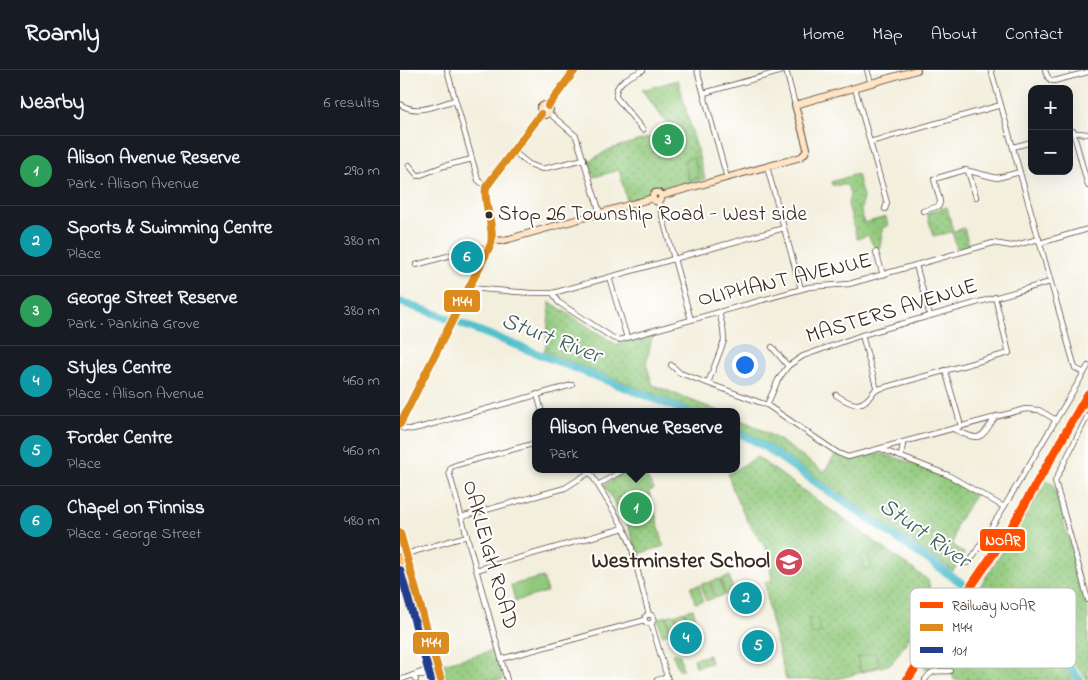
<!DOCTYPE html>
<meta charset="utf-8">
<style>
body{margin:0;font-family:"Indie Flower",sans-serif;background:#20242c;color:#f1f3f6}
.controls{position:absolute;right:15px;top:15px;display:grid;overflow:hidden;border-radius:10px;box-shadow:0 5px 20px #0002}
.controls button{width:45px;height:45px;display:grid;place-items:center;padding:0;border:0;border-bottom:1px solid #363941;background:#171b24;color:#f1f3f6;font:25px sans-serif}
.you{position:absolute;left:344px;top:294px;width:18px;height:18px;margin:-12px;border:4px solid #fff;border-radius:50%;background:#1a73e8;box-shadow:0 0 0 8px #1a73e833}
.badge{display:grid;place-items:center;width:32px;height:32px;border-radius:50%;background:#d1495b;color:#fff;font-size:16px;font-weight:700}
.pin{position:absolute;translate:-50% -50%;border:2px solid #fff;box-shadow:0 1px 5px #0006}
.popup{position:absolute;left:132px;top:338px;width:208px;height:65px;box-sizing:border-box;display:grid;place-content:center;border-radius:10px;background:#171b24;filter:drop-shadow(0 1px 4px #0005);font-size:16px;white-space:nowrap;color:#9ea1a6}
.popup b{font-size:19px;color:#f1f3f6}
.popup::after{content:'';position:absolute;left:50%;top:100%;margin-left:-10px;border:10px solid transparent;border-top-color:#171b24}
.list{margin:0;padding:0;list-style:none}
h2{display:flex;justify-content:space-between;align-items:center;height:65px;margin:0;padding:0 20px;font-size:21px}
h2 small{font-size:16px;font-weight:400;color:#9ea1a6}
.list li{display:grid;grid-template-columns:32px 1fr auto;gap:15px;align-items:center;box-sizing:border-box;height:70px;padding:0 20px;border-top:1px solid #363941}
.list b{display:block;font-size:19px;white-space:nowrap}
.list p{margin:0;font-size:16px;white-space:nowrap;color:#9ea1a6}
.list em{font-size:16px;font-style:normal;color:#9ea1a6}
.map{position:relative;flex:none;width:688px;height:610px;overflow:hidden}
header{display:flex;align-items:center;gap:30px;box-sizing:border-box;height:70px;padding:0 25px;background:#171b24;border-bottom:1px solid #363941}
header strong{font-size:24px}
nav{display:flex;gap:28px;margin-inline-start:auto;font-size:18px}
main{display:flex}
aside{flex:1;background:#171b24}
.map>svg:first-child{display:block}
.green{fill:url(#green-dots);stroke:#667a4d}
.pitch{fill:#91c97c;stroke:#667a4d}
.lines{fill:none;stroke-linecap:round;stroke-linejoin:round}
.river{stroke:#53c0cc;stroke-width:8}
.street-casing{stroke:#57483b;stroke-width:6}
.secondary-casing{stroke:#57483b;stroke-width:8}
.primary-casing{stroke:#57483b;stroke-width:9}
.street{stroke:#fff;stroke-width:4.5}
.secondary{stroke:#ffe4c6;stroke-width:6}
.primary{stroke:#febb71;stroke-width:8}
.bus-1-casing{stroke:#fff;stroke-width:11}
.bus-2-casing{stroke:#fff;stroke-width:11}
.bus-1{stroke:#dc8c1e;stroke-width:8}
.bus-2{stroke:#243e8c;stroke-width:8}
.rail-1-casing{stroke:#fff;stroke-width:12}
.rail-1{stroke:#fe5000;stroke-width:9}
.bus-dot{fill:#3b2a1e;stroke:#fff;stroke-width:2}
.labels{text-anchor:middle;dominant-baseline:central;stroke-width:4;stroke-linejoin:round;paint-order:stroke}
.bus-label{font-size:21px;fill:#3b2a1e;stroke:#fff;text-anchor:start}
.street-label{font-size:22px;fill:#3b2a1e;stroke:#fff}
.poi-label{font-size:22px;font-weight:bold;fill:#3b2a1e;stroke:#fff;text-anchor:end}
.water-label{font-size:24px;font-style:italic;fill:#435e5b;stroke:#fff}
.key{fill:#fff;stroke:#c4bfbc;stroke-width:1}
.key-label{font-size:14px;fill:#3b2a1e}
.line-badge{stroke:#fff;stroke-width:2}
.badge-label{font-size:14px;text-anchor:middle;font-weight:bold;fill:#fff}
</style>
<header>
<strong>Roamly</strong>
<nav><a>Home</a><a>Map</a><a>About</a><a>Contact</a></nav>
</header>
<main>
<aside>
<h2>Nearby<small>6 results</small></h2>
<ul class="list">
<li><span class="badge" style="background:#2e9e5b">1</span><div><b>Alison Avenue Reserve</b><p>Park · Alison Avenue</p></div><em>290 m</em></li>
<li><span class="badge" style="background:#0f9aa8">2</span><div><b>Sports &amp; Swimming Centre</b><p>Place</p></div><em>380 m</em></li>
<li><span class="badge" style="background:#2e9e5b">3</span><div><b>George Street Reserve</b><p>Park · Pankina Grove</p></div><em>380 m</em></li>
<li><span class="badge" style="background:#0f9aa8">4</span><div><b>Styles Centre</b><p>Place · Alison Avenue</p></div><em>460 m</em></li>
<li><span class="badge" style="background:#0f9aa8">5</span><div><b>Forder Centre</b><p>Place</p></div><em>460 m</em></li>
<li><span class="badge" style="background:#0f9aa8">6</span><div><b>Chapel on Finniss</b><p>Place · George Street</p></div><em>480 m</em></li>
</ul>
</aside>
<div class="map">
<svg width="688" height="610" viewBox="0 0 688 610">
<defs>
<pattern id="green-dots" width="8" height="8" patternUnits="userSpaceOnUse" patternTransform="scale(1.25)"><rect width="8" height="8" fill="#91c97c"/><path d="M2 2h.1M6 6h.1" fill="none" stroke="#78a365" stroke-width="1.8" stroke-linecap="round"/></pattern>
</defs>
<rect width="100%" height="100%" fill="#fff"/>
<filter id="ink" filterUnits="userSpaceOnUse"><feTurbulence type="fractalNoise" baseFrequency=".02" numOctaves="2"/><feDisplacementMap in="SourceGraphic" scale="10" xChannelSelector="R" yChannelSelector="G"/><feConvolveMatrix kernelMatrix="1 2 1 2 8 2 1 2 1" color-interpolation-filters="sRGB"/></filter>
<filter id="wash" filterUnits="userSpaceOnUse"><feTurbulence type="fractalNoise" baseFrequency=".0096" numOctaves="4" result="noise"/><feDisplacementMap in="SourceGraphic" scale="20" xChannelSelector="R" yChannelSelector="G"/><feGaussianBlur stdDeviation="1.12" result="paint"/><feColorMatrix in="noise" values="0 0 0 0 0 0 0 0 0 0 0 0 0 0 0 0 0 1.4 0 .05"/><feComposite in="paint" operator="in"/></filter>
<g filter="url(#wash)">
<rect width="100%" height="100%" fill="#f3efdd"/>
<g class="green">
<polygon points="278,10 305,109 262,121 253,122 227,131 219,100 194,107 189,91 210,79 272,61 242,20"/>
<polygon points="457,104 463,127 461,141 464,153 486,147 488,156 483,157 480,177 475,179 468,165 457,169 448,134 450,124 447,115 432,115 431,112"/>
<polygon points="547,137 553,161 564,158 569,176 557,179 552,162 533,166 527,143"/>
<polygon points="150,232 217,275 253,264 246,294 253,315 321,342 299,342 144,281 146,275"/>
<path d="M336 348C369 360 396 382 424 402L436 384C453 396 460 384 476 384 502 385 553 411 576 424L556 455 553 475 565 484 553 501 371 376 336 356Z"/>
<polygon points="357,387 528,510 534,533 491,594 434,610 386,610 370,546 365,512 372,510 367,480 347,450 334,423 328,404"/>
<polygon points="229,399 241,399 254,419 249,421 264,476 238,484 228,456 204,415"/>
<polygon points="647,411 653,414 688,539 688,610 659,577 640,561 579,518"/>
<path d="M573 527C611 552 646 574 674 610H554L551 600 542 601 537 597 527 600 523 597Z"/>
<polygon points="95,580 103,610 43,610 39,595"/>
<polygon points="274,583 280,585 283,600 280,601 272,584"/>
<polygon points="309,585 311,593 296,597 294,589"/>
</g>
<g class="pitch">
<polygon points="294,87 299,107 289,110 284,90"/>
<polygon points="467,484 472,498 465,500 460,486"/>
<polygon points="329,506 334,523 325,525 321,509"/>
<polygon points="143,507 147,522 115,531 111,515"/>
<polygon points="320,509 324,525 316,528 311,511"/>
<polygon points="310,512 314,528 306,531 301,514"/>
<polygon points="299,515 303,531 295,533 291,517"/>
<polygon points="293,539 298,555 290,558 285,541"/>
<polygon points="284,541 289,558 280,560 276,544"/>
<polygon points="275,544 279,560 271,563 267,546"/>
<polygon points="266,546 270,563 262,565 258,549"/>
<polygon points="417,547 421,562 412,565 408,549"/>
<polygon points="475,582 479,596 461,602 457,588"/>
</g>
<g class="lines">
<g class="river">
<polyline points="0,232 33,243 288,342"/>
<polyline points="336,361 362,375 637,565 660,586 680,610"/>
</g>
</g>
</g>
<g filter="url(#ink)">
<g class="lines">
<defs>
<g id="street">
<polyline points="47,0 78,110 86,117"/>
<polyline points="297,0 327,108"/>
<polyline points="467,0 471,13"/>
<polyline points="591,0 675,298 684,303"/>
<path d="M645 0C647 6 648 10 654 11L688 2"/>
<polyline points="455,18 487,133 485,139"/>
<polyline points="304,23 386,0 395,35"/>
<path d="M0 34C16 46 38 35 55 30"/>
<polyline points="149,43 176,66 200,143"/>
<path d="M243 60 216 27C214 12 231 6 243 0"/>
<polyline points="673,61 688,116"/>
<polyline points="669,62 688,64"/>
<polyline points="470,72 601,35"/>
<polyline points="613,77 632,72"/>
<polyline points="113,81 129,94 142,99 184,89"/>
<polyline points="9,95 18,106 44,96 72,89"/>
<polyline points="367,97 401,219"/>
<polyline points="568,101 576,127"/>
<polyline points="258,131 291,250"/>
<polyline points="523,141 539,136 540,131 534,109 565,100 597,108 620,102"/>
<polyline points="640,173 688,159"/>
<polyline points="476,182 483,205"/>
<polyline points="16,195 79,177 89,180"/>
<polyline points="516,195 530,246"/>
<polyline points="209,207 227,268"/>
<polyline points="69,218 131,223 153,223 384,158"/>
<polyline points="153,223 158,232 213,268 219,270 409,217 449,214 593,173 612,176 639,169"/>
<polyline points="462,265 477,320"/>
<polyline points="372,277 388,296"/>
<polyline points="271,295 280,303 367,335 438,383 448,387 625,339 639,340 656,350"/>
<polyline points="545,300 561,356"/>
<polyline points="308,313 324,271 323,258 319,242"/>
<polyline points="137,324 142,342"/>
<path d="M436 325C453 336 462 340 475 320L609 283 595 227"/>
<polyline points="367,335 378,310 388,296 403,286 462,265 650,212"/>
<polyline points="688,345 655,411 688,530"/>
<path d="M0 357C7 361 14 359 22 357L172 315"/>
<path d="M553 359C581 371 579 372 596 346"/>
<polyline points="481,379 548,405 604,437"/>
<polyline points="501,387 503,373"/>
<polyline points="188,399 224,458 231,475 249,545"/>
<polyline points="198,415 225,399"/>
<polyline points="61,447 165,418 190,402"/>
<polyline points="6,484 67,466"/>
<polyline points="567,493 572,488 604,437 688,296"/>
<polyline points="76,500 224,458"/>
<circle cx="249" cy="549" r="4.5"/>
<polyline points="251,553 268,610"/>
<polyline points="101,589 245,550"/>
<polyline points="0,610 24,601 30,595"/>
<polyline points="16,610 13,605 34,605"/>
<polyline points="107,610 49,402 51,397 56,395 136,373"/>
<polyline points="257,610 267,607"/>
<path d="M525 610C533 598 536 602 550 601"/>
</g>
<g id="secondary">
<polyline points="148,36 175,0"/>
<polyline points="141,44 146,45 149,43 150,39 148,36"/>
<polyline points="141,44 140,37 144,35 148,36"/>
<circle cx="257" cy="127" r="4.5"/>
<polyline points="261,126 401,87 405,83 407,78 395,35 517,0"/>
<polyline points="93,169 100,171 109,169 253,128"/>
<path d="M0 354 91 174C98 154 80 136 86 117L141 44"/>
</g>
<g id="primary">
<polyline points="0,463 41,610"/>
<polyline points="0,488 34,610"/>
</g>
</defs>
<use href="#street" class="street-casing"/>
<use href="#secondary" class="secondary-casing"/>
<use href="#primary" class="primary-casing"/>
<use href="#street" class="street"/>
<use href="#secondary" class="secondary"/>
<use href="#primary" class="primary"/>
<defs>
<g id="bus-1">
<polyline points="148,36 175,0"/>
<path d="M0 354 91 174C95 154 83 137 86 117L141 44"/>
<polyline points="0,463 41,610"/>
</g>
<polyline id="bus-2" points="0,500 31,610"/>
</defs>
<use href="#bus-1" class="bus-1-casing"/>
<use href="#bus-2" class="bus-2-casing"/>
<use href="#bus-1" class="bus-1"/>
<use href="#bus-2" class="bus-2"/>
<defs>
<polyline id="rail-1" points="507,610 611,458 688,324"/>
</defs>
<use href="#rail-1" class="rail-1-casing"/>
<use href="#rail-1" class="rail-1"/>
</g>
</g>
<defs>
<symbol id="school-disc" viewBox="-11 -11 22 22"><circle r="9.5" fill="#d1495b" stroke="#fff"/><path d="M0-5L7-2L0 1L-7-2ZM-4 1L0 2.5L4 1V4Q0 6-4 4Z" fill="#fff"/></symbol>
</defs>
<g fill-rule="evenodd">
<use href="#school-disc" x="373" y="476" width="32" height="32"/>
</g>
<circle class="bus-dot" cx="89" cy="145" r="4.5"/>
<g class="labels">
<g class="bus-label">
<text x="98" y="145">Stop 26 Township Road - West side</text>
</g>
<g class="street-label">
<text transform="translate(385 211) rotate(-13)">OLIPHANT AVENUE</text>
<text transform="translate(492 242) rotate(-17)">MASTERS AVENUE</text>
<text transform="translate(89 485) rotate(74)">OAKLEIGH ROAD</text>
</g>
<g class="poi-label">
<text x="370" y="492">Westminster School</text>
</g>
<g class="water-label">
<text transform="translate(151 269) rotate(21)">Sturt River</text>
<text transform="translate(524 464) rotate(35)">Sturt River</text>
</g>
</g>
<rect x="510" y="518" width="166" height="80" rx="8" class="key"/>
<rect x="520" y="532" width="23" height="6" fill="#fe5000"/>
<rect x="520" y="554" width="23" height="7" fill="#dc8c1e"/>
<rect x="520" y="577" width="23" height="6" fill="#243e8c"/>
<g class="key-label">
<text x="552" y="540">Railway NOAR</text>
<text x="552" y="562">M44</text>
<text x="552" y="585">101</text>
</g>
<g class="line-badge">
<rect x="43" y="219" width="38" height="24" rx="5" fill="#dc8c1e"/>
<rect x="579" y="458" width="47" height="24" rx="5" fill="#fe5000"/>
<rect x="12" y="561" width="38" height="24" rx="5" fill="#dc8c1e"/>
</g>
<g class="badge-label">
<text x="62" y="236">M44</text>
<text x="603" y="475">NOAR</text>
<text x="31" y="577">M44</text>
</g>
</svg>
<div class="controls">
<button>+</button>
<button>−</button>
</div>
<div class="you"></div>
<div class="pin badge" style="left:236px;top:438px;background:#2e9e5b">1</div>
<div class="popup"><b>Alison Avenue Reserve</b>Park</div>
<div class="pin badge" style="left:346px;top:528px;background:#0f9aa8">2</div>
<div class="pin badge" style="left:268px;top:70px;background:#2e9e5b">3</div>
<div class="pin badge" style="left:286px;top:568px;background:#0f9aa8">4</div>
<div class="pin badge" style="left:358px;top:576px;background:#0f9aa8">5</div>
<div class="pin badge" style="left:67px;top:187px;background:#0f9aa8">6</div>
</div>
</main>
